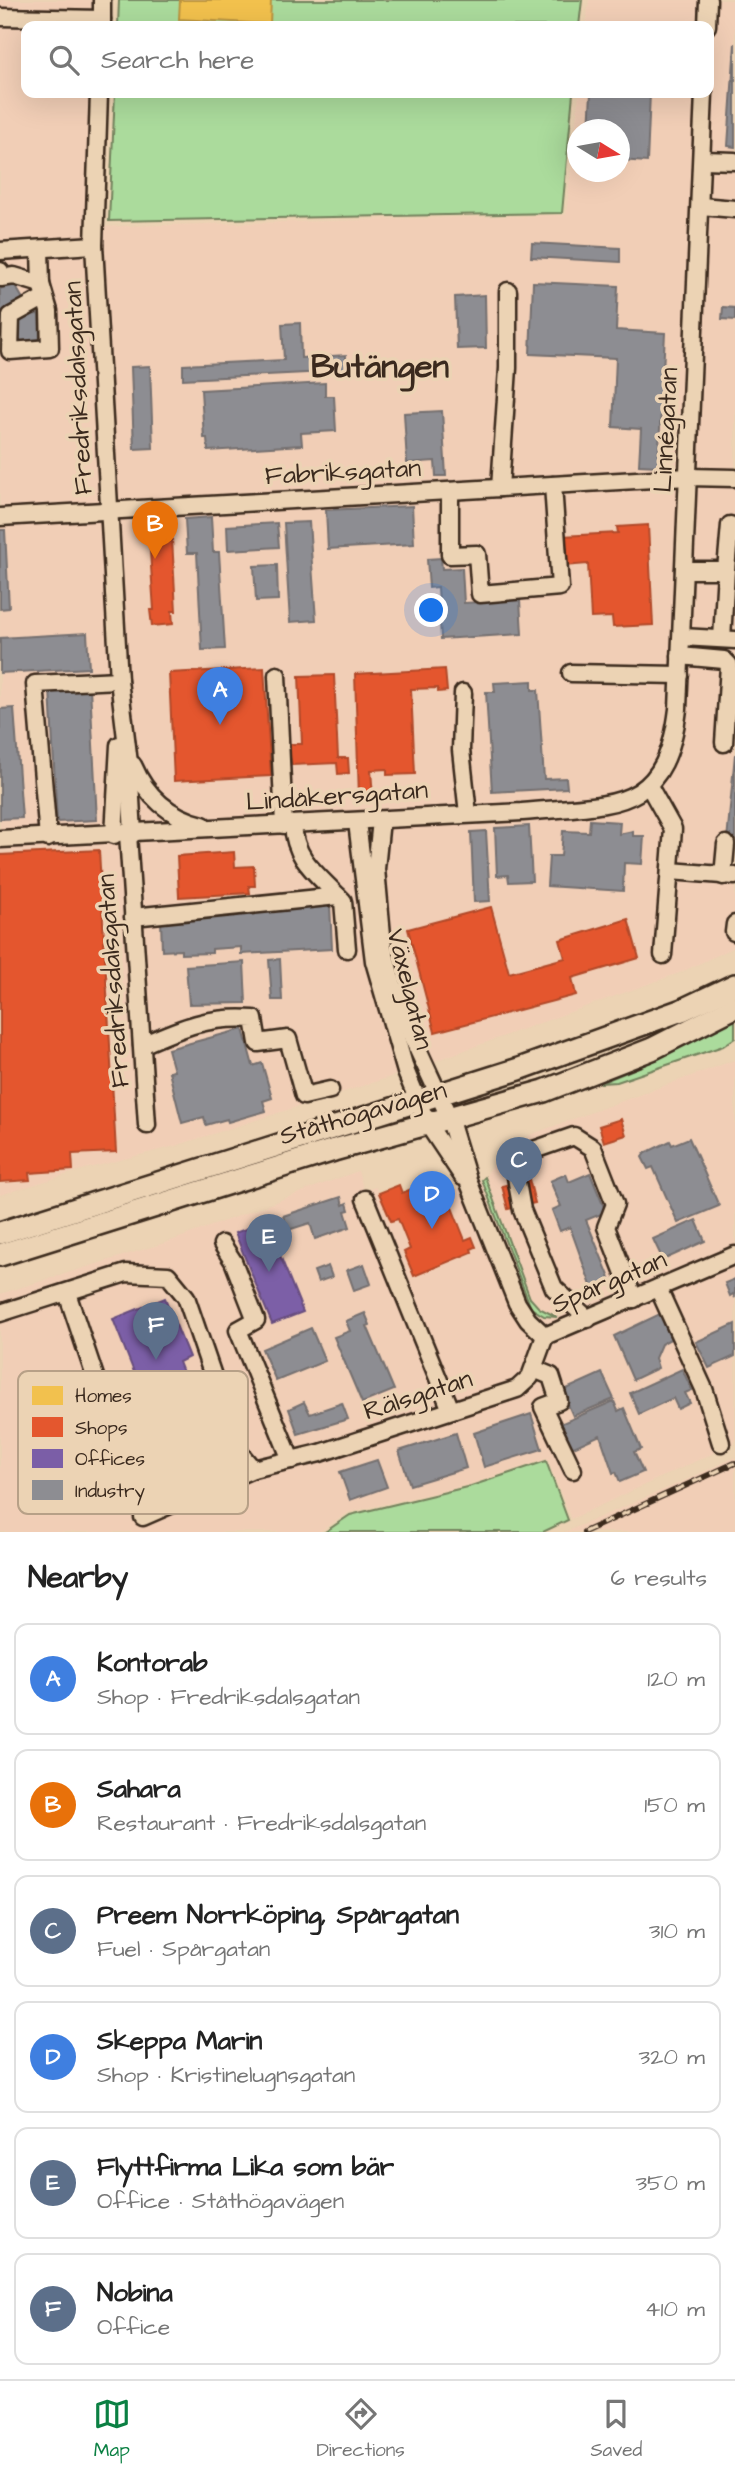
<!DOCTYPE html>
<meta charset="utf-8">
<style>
body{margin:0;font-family:"Architects Daughter",sans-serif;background:#f6f6f6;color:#222}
.compass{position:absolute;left:567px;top:119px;width:63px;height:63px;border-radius:50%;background:#fff;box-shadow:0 7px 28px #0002;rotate:101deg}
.you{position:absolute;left:432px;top:611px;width:24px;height:24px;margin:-18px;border:5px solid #fff;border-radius:50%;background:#1a73e8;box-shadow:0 0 0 10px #1a73e833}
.badge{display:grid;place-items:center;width:46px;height:46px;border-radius:50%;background:#0b8043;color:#fff;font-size:23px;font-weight:700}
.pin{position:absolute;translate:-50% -58px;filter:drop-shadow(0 2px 4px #0008)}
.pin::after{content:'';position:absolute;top:37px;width:24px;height:21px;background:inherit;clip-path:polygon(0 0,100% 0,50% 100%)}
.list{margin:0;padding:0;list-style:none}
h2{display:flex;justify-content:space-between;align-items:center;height:91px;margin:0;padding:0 28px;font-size:30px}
h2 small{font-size:23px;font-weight:400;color:#767676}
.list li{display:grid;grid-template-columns:46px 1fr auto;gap:21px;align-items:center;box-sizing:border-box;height:112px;margin:0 14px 14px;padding:0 14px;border:2px solid #e0e0e0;border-radius:14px}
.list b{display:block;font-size:26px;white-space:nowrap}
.list p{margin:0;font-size:23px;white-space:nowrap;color:#767676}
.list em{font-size:23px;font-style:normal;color:#767676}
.icon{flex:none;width:38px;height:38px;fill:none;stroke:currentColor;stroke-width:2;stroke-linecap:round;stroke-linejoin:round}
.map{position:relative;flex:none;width:735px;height:1532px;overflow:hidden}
.search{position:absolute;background:#fff;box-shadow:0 7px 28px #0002;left:21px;right:21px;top:21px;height:77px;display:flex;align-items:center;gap:18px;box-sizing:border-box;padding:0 24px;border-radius:14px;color:#767676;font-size:26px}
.sheet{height:847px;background:#fff}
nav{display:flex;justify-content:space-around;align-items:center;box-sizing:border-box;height:98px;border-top:2px solid #e0e0e0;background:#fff;font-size:19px;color:#767676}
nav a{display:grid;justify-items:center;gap:4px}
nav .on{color:#0b8043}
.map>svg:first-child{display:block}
.built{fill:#f1ceb6;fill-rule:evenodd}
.green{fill:#abdb9c;stroke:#73825d;stroke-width:2}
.homes{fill:#f2c14e;stroke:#bb9440;stroke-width:2}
.shops{fill:#e4572e;stroke:#b14a29;stroke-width:2}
.offices{fill:#7b5ea7;stroke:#684e7e;stroke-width:2}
.industry{fill:#8d8d92;stroke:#746f6f;stroke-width:2}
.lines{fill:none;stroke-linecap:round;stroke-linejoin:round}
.minor-casing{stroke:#3b2a1e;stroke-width:21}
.major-casing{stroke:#3b2a1e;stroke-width:26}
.minor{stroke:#ecd3b4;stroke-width:16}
.major{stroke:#ecd3b4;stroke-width:21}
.rail-casing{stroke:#3b2a1e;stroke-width:6}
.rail{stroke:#ecd3b4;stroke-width:3.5;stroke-dasharray:10;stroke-linecap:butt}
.labels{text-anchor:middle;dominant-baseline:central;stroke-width:7;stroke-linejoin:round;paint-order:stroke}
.street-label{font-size:26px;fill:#3b2a1e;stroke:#ecd3b4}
.district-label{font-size:33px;font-weight:bold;fill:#3b2a1e;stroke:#ecd3b4}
.key{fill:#ecd3b4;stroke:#b7a087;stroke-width:2}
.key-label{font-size:19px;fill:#3b2a1e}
</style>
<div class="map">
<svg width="735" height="1532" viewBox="0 0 735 1532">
<rect width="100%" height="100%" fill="#ecd3b4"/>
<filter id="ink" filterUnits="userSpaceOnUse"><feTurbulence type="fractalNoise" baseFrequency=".0143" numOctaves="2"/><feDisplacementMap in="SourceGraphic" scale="14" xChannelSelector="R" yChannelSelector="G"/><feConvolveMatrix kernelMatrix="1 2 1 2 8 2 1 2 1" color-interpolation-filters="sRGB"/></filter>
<g filter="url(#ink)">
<g class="built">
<path d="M0 0H96L95 26H26V93H92L87 227 566 215 579 93H709V26H586L589 0H735V947L679 973 387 1078 175 1146 85 1169 0 1195ZM578 130H620V172H578Z"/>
<polygon points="735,1060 735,1443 571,1519 547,1459 469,1485 349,1512 319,1532 0,1532 0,1294 171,1241 358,1171 364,1191 375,1187 380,1193 399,1185 402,1192 421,1185 424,1192 443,1185 461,1190 482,1180 499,1157 532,1134"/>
<polygon points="735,1457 735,1532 565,1532 684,1481"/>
</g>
<g class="green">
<polygon points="119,0 582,0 579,26 118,26"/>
<polygon points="115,93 573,93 562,213 109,221"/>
<polygon points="735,1019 735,1038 723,1046 617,1082 600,1083 651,1062"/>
<polygon points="485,1177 530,1298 539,1308 557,1317 544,1316 531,1308 482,1180"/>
<polygon points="546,1461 568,1520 543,1532 325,1532 350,1515 471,1486"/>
</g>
<polygon class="homes" points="180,0 271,0 270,24 179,19"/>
<g class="shops">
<polygon points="171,520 176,611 172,611 173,624 152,626 150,610 154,610 148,522"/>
<polygon points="648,525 653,625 613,627 612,617 591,618 588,564 564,566 562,536 618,533 617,527"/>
<polygon points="264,668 271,776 174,781 169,673"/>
<polygon points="445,669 447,691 438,692 438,688 411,689 415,774 387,775 387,769 371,770 373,797 359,798 355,674"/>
<polygon points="334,675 338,758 348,758 349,773 338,774 337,763 292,765 288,748 291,744 302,744 299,676"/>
<polygon points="99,850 116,1152 72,1154 73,1170 29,1173 30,1180 0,1182 0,855"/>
<polygon points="234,852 235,867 254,866 255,886 249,886 250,893 179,897 177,856"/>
<polygon points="491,907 509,973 565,958 560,940 628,919 639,958 572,978 576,995 435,1032 408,929"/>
<polygon points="621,1119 626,1135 604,1142 599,1126"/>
<polygon points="529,1179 535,1203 508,1209 502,1186"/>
<polygon points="399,1185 402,1193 421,1185 424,1193 443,1185 465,1240 472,1237 476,1247 471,1249 472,1252 414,1276 404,1252 410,1249 398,1219 391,1221 379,1193"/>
</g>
<g class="offices">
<polygon points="266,1221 303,1312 272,1324 235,1233"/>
<polygon points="165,1298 189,1357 179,1362 195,1403 153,1420 113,1319"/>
</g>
<g class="industry">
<polygon points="735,43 735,147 728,146"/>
<polygon points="591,93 650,93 647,162 620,160 620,130 589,130"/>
<polygon points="532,243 620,248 620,262 531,257"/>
<polygon points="13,282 23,299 0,312 0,289"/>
<polygon points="533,282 618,286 616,330 665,333 658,466 639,465 641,429 613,427 616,358 530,354"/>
<polygon points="485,295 486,348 457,349 455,297"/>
<polygon points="723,307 735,308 735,320 722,319"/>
<polygon points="39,314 40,345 19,345 18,315"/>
<polygon points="300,323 301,358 346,355 346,371 183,379 183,365 284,360 282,324"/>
<polygon points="150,366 153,448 134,449 131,367"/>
<polygon points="325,383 325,396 334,396 336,431 301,433 302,445 208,451 207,438 204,438 201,390"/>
<polygon points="442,411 446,476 436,476 435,461 407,463 404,413"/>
<polygon points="412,506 414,544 328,549 326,510"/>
<polygon points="211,517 213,552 219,552 225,649 202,650 197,553 187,553 185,519"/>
<polygon points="309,522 316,620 290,622 284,523"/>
<polygon points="277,523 279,547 228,550 227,526"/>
<polygon points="0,530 5,530 9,608 0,609"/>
<polygon points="441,558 442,569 462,568 464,603 520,600 522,634 441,639 438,587 429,588 427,559"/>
<polygon points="277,565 278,600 256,601 254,566"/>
<polygon points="87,633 89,668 0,673 0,638"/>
<polygon points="532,681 532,690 538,690 544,779 566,778 567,788 492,792 486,692 495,692 494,683"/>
<polygon points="90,687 97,820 57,822 50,689"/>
<polygon points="14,708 22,818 0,819 0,709"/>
<polygon points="735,754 735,841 727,840"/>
<polygon points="590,820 620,822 619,834 633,831 633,836 644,836 642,864 624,863 623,891 547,886 549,856 561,856 563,831 589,832"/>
<polygon points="529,826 532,881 509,882 508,875 497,876 495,828"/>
<polygon points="486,831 490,901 474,902 471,832"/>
<polygon points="330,904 332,949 241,954 241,947 212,949 212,953 181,954 181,950 162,951 161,920 238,916 238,909"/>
<polygon points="280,959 282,1000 272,1000 269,960"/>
<polygon points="244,962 246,1003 189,1004 186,966"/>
<polygon points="243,1029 253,1066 262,1063 272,1098 263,1101 266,1111 228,1122 227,1119 206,1125 204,1117 182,1123 169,1072 174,1071 168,1049"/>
<polygon points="689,1138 719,1206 678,1223 653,1167 648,1169 642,1157 645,1153 670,1141 672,1145"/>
<polygon points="590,1173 606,1212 586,1220 612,1283 593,1291 570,1227 560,1231 552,1210 561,1206 550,1181 566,1174 569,1182"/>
<polygon points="341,1197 343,1205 347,1203 349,1210 345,1211 350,1227 315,1239 310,1223 288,1230 283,1216"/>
<polygon points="696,1220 705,1241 663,1260 653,1239"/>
<polygon points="364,1264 371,1284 354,1290 347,1270"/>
<polygon points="328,1266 332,1277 318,1282 314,1271"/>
<polygon points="735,1279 735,1298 733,1294 730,1296 725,1283"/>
<polygon points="664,1312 674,1337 661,1344 655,1358 658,1368 633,1380 614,1336"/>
<polygon points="365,1313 370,1325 367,1326 394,1390 362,1403 334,1337 350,1331 346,1321"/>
<polygon points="735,1324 735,1356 709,1368 696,1342"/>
<polygon points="311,1328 325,1361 276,1381 262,1349"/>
<polygon points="682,1369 692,1390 685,1393 690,1403 678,1409 673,1398 639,1414 630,1393"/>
<polygon points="602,1373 614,1399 573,1416 562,1391"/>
<polygon points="614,1401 618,1411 624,1408 641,1449 634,1452 643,1472 620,1482 616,1472 613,1473 600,1435 567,1450 563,1440 567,1439 560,1424"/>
<polygon points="304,1402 310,1414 342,1403 348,1419 298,1434 289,1409"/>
<polygon points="531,1414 542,1449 484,1467 474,1433"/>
<polygon points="456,1433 466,1468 410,1485 399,1451"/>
<polygon points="377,1460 387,1487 350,1500 340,1472"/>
</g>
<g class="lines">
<defs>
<g id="minor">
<polyline points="0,17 102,19"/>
<polyline points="102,26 102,0"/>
<polyline points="707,26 708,0"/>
<polyline points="99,93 94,245 119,680 129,763 133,834"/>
<polyline points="703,160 735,161"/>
<polyline points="701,206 735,209"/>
<polyline points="0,251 94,245"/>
<polyline points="0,271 1,278 14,276 41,284 40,249"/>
<polyline points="41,284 49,311 50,348 10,351 11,316 45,297"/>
<polyline points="500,488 508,368 508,291"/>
<polyline points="450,491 450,555 477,554 480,594 560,587 553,485"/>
<polyline points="0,517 688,477 735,478"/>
<polyline points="684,570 726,570 730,525"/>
<polyline points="682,637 735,640"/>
<polyline points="722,639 726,570"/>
<polyline points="680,656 724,660 729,665 724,743"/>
<polyline points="571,673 680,675"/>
<polyline points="277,675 284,825"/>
<polyline points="463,693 461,750 468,814"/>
<path d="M133 765C146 796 170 817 203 825"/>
<polyline points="649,786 673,829 663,955"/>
<polyline points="381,820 376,869 383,946 391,978 413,1039 449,1117 469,1183 517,1303 528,1320 545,1336 735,1255"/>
<polyline points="357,822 374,961 406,1072 427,1123 463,1177"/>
<path d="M293 825C295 859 315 872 338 896"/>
<polyline points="128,834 147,1125"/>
<polyline points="114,835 119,745"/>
<polyline points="48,838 35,684 119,680"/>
<path d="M0 839 522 812C611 803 665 816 678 709L704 93"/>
<polyline points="670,871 735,876"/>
<polyline points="723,876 726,844"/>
<polyline points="133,917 338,896 343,901 347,949"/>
<polyline points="734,932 735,924"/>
<path d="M142 1045C183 1027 208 1016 254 1019L258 1043 288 1039 304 1096 330 1090"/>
<polyline points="365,1199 451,1410"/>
<polyline points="222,1244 233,1261 256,1320 238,1330 291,1460"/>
<polyline points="658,1288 704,1389 721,1443"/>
<polyline points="67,1293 115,1436 130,1446 145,1448 225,1415"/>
<polyline points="0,1313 126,1273 168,1275 186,1297 239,1452 253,1469 320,1453 517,1389 530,1377 545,1336"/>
<polyline points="588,1319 554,1288 522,1210 516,1177 528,1152 574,1136 593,1148 615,1204 606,1227 634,1299"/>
<polyline points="534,1369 551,1376 559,1401 543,1407 573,1470"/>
<polyline points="143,1517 253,1469"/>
</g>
<g id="major">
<polyline points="0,1233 519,1069 682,1010 735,985"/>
<polyline points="0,1255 334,1150 544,1091 652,1049 735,1007"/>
</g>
</defs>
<use href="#minor" class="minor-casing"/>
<use href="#major" class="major-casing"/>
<use href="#minor" class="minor"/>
<use href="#major" class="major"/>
<defs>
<polyline id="rail" points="584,1532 735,1463"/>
</defs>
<use href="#rail" class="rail-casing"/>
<use href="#rail" class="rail"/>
</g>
</g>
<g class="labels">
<g class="street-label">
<text transform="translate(78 388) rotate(-93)">Fredriksdalsgatan</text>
<text transform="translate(666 430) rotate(-87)">Linnégatan</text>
<text transform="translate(343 472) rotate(-3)">Fabriksgatan</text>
<text transform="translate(337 796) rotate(-4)">Lindåkersgatan</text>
<text transform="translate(113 981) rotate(-94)">Fredriksdalsgatan</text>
<text transform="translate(410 989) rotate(76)">Växelgatan</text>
<text transform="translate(363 1113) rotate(-16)">Ståthögavägen</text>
<text transform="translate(609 1282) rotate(-23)">Spårgatan</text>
<text transform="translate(418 1395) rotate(-18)">Rälsgatan</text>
</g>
<g class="district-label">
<text x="380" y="367">Butängen</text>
</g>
</g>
<rect x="18" y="1371" width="230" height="143" rx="10" class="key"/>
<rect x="32" y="1386" width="31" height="19" fill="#f2c14e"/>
<rect x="32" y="1417" width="31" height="20" fill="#e4572e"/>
<rect x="32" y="1449" width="31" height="19" fill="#7b5ea7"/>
<rect x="32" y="1480" width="31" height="20" fill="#8d8d92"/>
<g class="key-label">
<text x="75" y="1402">Homes</text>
<text x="75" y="1434">Shops</text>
<text x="75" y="1465">Offices</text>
<text x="75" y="1497">Industry</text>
</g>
</svg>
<svg class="compass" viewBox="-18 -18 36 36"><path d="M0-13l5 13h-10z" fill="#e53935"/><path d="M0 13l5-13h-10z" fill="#767676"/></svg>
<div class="you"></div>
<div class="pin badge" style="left:220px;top:725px;background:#3f7fe0">A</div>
<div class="pin badge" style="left:155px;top:559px;background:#e8710a">B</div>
<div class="pin badge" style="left:519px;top:1195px;background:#5c6f8a">C</div>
<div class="pin badge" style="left:432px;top:1229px;background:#3f7fe0">D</div>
<div class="pin badge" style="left:269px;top:1272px;background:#5c6f8a">E</div>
<div class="pin badge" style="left:156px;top:1360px;background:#5c6f8a">F</div>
<div class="search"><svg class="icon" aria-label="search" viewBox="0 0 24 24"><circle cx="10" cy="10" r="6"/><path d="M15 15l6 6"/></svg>Search here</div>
</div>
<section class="sheet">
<h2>Nearby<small>6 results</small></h2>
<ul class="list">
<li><span class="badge" style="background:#3f7fe0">A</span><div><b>Kontorab</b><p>Shop · Fredriksdalsgatan</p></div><em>120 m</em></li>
<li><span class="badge" style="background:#e8710a">B</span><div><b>Sahara</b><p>Restaurant · Fredriksdalsgatan</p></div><em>150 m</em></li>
<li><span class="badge" style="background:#5c6f8a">C</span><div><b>Preem Norrköping, Spårgatan</b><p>Fuel · Spårgatan</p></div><em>310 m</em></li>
<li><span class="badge" style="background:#3f7fe0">D</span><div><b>Skeppa Marin</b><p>Shop · Kristinelugnsgatan</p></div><em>320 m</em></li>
<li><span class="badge" style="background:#5c6f8a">E</span><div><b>Flyttfirma Lika som bär</b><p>Office · Ståthögavägen</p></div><em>350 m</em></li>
<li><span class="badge" style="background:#5c6f8a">F</span><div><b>Nobina</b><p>Office</p></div><em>410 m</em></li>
</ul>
</section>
<nav>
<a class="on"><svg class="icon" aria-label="map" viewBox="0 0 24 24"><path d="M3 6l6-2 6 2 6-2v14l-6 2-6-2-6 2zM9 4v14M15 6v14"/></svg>Map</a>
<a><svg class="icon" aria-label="directions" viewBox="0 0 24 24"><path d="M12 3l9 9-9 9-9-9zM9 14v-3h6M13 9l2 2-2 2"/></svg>Directions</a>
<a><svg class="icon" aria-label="saved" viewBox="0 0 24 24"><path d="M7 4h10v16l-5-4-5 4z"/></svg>Saved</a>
</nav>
